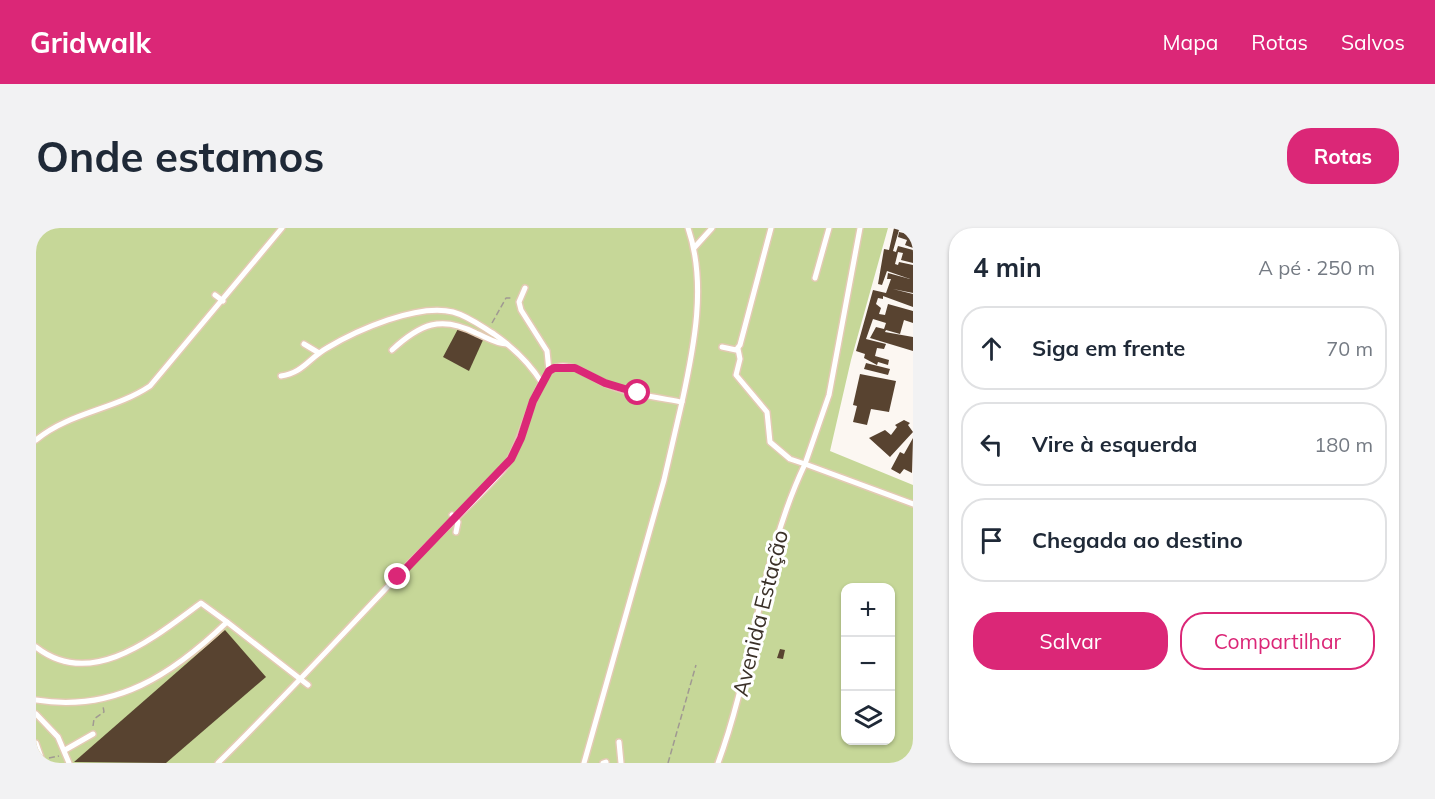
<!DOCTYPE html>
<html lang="pt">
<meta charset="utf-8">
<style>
body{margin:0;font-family:Mulish,sans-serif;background:#f2f2f3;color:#1f2937}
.controls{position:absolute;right:18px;bottom:18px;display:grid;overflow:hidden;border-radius:12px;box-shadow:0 2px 4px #0004}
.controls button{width:54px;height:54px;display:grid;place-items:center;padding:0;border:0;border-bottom:2px solid #e0e1e3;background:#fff;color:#1f2937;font:30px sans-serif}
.stop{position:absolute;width:18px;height:18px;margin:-14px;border:4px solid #db2777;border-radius:50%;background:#fff}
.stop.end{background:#db2777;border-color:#fff;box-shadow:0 2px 6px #0008}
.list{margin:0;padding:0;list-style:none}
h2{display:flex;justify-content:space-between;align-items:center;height:78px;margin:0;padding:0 24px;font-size:26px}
h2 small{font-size:20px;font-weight:400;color:#747a83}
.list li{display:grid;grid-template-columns:39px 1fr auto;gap:18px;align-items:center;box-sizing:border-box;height:84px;margin:0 12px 12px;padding:0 12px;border:2px solid #e0e1e3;border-radius:24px}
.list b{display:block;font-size:22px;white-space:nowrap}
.list em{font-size:20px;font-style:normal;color:#747a83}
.actions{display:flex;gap:12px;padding:18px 24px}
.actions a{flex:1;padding:14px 0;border:2px solid #db2777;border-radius:24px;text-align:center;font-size:21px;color:#db2777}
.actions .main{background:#db2777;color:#fff}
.icon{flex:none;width:33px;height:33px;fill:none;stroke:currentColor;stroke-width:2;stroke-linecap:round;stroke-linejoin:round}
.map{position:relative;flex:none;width:877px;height:535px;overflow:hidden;border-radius:24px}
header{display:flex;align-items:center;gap:36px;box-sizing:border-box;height:84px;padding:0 30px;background:#db2777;color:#fff}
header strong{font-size:28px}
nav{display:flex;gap:33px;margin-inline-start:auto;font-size:21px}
.intro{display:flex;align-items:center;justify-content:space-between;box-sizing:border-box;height:144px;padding:0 36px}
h1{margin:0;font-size:42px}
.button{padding:15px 27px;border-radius:24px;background:#db2777;color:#fff;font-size:21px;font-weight:700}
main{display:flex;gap:36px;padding:0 36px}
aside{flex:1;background:#fff;border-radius:24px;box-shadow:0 2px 4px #0004}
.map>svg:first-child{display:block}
.green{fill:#c6d798;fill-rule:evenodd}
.building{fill:#584330}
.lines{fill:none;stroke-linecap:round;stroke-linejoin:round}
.service-casing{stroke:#e3cab3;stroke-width:8}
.path{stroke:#a09992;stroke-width:1.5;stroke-dasharray:6 3;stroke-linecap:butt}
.service{stroke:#fff;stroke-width:5}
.route{stroke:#db2777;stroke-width:8}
.labels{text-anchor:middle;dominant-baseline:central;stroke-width:6;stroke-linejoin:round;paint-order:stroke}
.street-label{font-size:22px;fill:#3a3027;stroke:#fff}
</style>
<header>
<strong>Gridwalk</strong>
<nav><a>Mapa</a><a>Rotas</a><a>Salvos</a></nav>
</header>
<div class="intro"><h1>Onde estamos</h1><a class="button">Rotas</a></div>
<main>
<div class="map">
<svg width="877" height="535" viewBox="0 0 877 535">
<rect width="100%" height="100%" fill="#fcf7f2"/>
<path class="green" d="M0 0H852L815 132 794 223 877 257V535H0ZM810 359H854V512H810Z"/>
<g class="building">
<polygon points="858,0 869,0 868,3 863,2 857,23 860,24 862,18 877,22 877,35 865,32 867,25 862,24 859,36 862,37 863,34 877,37 877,65 857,61 877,66 877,79 847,68 847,71 842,70 840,76 845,80 843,86 849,87 852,76 877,83 877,95 868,92 864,106 850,102 849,104 877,109 877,123 834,110 840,99 848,101 850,95 837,91 830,111 850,116 848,121 841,120 839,128 853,132 852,137 842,134 841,137 828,130 829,126 820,123 837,62 850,65 855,51 851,51 852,45 874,51 851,43 846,57 842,56 848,21 853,22"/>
<polygon points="863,4 877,7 877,20 869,17 871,12 862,9"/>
<polygon points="423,99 447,112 433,143 407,129"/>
<polygon points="830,135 854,141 852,147 828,141"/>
<polygon points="824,146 860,153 853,184 835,181 831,197 817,194 821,178 817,177"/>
<polygon points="868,192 874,195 872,197 877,204 854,229 833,210 849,202 855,207 861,199 859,197"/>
<polygon points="877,210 876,245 868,241 864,246 855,241 864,224 868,226"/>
<polygon points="189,402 230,449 130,535 38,534"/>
<polygon points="744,421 749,422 747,431 741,430"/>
</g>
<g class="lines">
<defs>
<g id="service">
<polyline points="824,0 793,167 769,236 877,276"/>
<polyline points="658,20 676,0"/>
<polyline points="779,50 793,0"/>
<polyline points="489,60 483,74 485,82 511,123 513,143"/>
<polyline points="179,67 187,73"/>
<polyline points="268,116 283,125"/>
<polyline points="686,119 700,122 704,117 735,0"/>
<path d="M356 122C384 96 405 87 440 105 450 109 460 116 471 116"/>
<path d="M245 148C267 145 273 130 291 120 321 102 382 75 417 84 432 88 445 98 458 106 478 120 493 134 506 155"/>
<path d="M0 212C34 184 78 182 114 158L246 0"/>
<polyline points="416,287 422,294 420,304"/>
<path d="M0 419C56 463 120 408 165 375L191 394"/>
<path d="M0 472C79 485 137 446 191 394L272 457"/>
<polyline points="0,486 22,509 33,535"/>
<polyline points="583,514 585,535"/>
<polyline points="0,515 7,535"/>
<polyline points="29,522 57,506"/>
<path d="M182 535C249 469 312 400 377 332 407 302 439 274 467 242 485 221 500 145 520 139 536 134 553 148 566 154 591 166 619 169 646 174 658 119 671 55 652 0"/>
<polyline points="548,535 628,252 646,174"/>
<polyline points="567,535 570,534"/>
<path d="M682 535C718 438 724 330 769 236L754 231 734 214 731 184 700 147 704 131 702 121"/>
</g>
</defs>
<use href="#service" class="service-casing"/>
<g class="path">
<polyline points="456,95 470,70 475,70"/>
<polyline points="57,498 58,491 68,484 67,478"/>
<polyline points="13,530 23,528"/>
<polyline points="632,535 660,437"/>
</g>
<use href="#service" class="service"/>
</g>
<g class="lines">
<polyline class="route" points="362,349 475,231 485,210 497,173 513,143 518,140 539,140 569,155 602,165"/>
</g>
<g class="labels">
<g class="street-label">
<text transform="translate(724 385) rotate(-76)">Avenida Estação</text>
</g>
</g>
</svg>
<div class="controls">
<button>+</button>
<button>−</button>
<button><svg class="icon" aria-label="layers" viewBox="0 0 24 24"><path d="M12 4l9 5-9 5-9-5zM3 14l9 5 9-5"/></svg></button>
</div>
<div class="stop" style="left:602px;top:165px"></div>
<div class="stop end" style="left:362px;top:349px"></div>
</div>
<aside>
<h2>4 min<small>A pé · 250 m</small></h2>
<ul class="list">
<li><svg class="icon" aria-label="ahead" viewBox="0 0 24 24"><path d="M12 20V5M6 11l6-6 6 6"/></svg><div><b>Siga em frente</b></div><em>70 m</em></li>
<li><svg class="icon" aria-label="left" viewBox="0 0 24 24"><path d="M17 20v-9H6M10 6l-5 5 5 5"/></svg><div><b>Vire à esquerda</b></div><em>180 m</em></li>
<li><svg class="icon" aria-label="arrive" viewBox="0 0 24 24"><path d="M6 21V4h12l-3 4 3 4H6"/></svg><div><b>Chegada ao destino</b></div></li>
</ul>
<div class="actions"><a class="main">Salvar</a><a>Compartilhar</a></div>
</aside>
</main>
